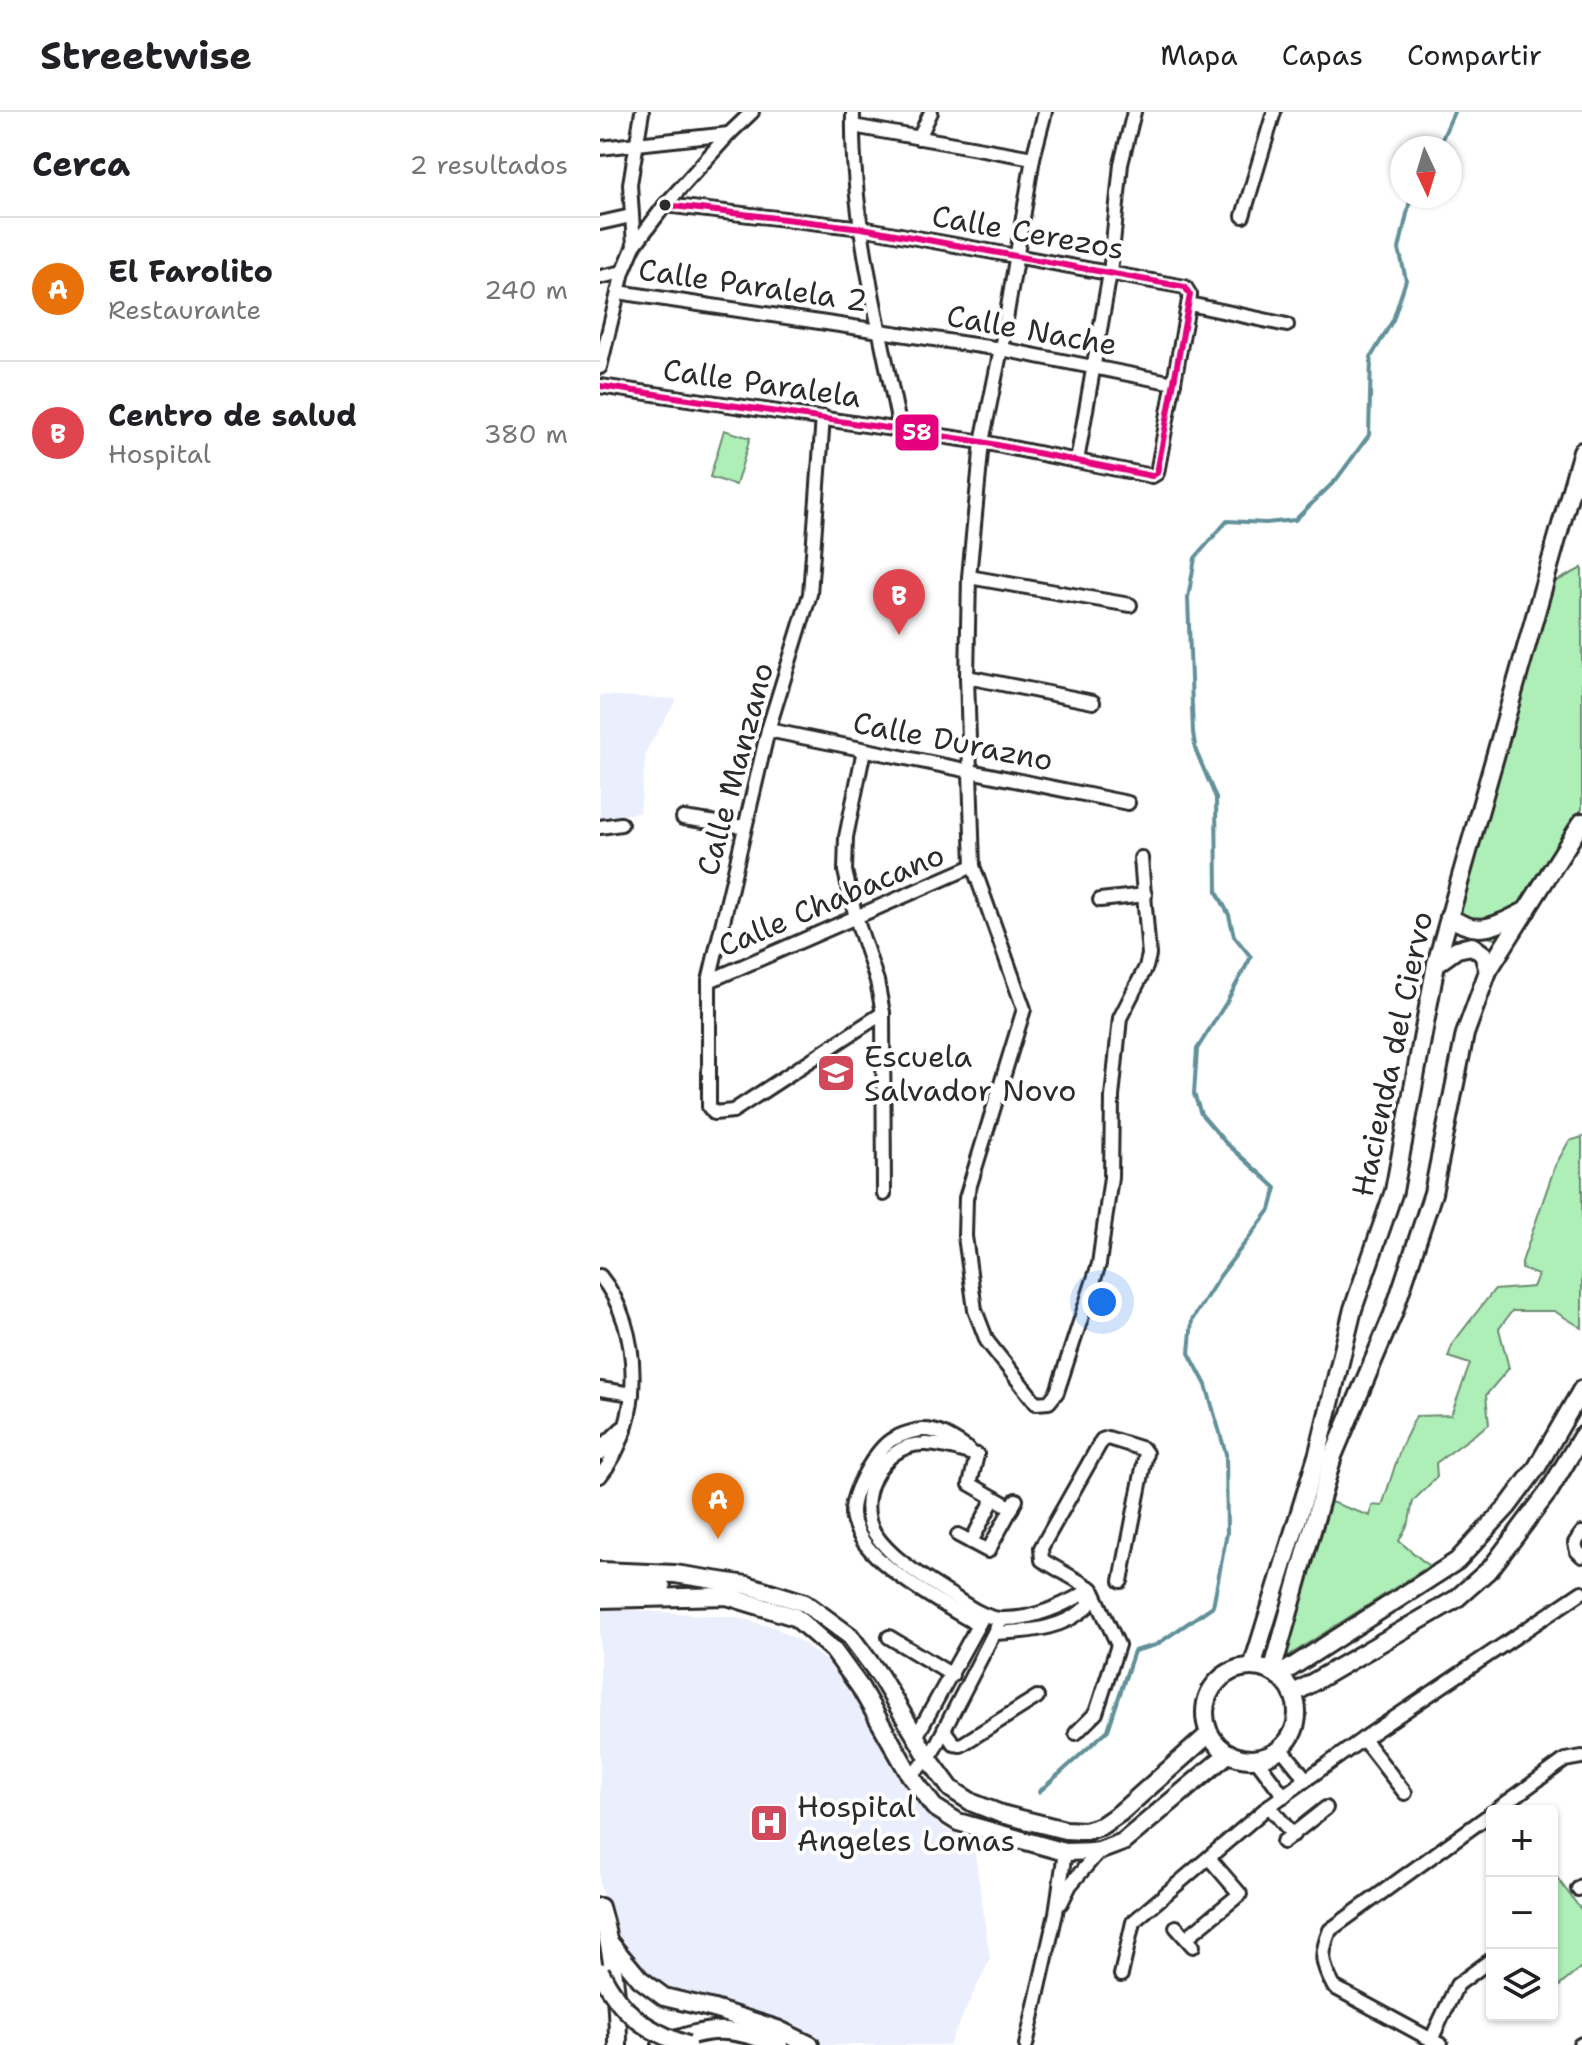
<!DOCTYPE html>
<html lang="es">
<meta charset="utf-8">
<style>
body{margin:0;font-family:"Shantell Sans",sans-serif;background:#f6f6f6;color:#202124}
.controls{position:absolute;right:24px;bottom:24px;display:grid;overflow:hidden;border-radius:8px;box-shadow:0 2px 6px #0004}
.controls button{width:72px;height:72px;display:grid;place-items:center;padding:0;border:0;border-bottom:2px solid #e0e0e0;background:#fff;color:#202124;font:40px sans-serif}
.compass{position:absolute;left:790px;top:24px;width:72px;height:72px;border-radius:50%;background:#fff;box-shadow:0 2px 6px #0004;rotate:176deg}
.you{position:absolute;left:502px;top:1190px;width:28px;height:28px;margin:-20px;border:6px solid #fff;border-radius:50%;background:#1a73e8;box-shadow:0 0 0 12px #1a73e833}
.badge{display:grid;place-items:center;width:52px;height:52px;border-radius:50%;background:#db2777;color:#fff;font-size:26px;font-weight:700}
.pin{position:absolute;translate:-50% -66px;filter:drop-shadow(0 2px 4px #0008)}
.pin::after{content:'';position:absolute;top:42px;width:28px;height:24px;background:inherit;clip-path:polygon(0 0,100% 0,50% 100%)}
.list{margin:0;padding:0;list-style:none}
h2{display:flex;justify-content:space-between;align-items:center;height:104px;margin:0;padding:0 32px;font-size:34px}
h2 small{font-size:26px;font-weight:400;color:#757577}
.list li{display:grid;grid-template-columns:52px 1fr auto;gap:24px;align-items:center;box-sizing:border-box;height:144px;padding:0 32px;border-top:2px solid #e0e0e0}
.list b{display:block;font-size:30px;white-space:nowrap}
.list p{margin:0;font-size:26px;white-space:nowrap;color:#757577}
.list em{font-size:26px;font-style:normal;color:#757577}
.icon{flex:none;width:44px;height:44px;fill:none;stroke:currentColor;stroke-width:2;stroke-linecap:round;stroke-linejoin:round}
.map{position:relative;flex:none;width:982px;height:1933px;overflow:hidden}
header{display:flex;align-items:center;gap:48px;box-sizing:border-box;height:112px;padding:0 40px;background:#fff;border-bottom:2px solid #e0e0e0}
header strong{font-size:38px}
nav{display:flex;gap:44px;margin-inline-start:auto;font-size:28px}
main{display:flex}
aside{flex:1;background:#fff}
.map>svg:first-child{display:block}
.built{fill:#ebeefd}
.green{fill:#aeeeb7;stroke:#6c8c71;stroke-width:2}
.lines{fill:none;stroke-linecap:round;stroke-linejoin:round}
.stream{stroke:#629099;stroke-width:4}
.street-casing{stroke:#2b2b2b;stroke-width:18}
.secondary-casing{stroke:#2b2b2b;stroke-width:22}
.street{stroke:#fff;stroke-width:12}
.secondary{stroke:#fff;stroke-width:16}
.secondary-bridge-casing{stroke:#2b2b2b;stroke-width:22;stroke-linecap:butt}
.secondary-bridge{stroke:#fff;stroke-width:16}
.bus-1-casing{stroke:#fff;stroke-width:12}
.bus-1{stroke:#e5007d;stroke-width:6}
.bus-dot{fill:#2b2b2b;stroke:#fff;stroke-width:3}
.labels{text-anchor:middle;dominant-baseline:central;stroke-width:8;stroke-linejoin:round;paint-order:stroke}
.street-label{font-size:30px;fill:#2b2b2b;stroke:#fff}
.poi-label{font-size:30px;fill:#2b2b2b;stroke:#fff;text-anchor:start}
.line-badge{stroke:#fff;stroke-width:3}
.badge-label{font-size:22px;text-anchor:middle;font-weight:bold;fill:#fff}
</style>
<header>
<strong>Streetwise</strong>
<nav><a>Mapa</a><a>Capas</a><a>Compartir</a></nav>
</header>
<main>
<aside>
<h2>Cerca<small>2 resultados</small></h2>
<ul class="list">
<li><span class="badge" style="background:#e8710a">A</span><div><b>El Farolito</b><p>Restaurante</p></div><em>240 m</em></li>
<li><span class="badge" style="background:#e0444e">B</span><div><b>Centro de salud</b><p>Hospital</p></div><em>380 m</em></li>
</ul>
</aside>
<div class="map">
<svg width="982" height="1933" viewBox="0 0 982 1933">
<rect width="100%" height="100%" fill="#fff"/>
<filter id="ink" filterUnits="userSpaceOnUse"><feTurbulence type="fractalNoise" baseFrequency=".0125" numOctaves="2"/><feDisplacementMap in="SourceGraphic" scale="16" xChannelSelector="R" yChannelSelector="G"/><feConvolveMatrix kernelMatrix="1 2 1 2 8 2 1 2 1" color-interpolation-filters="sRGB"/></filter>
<g filter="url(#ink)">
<g class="built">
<polygon points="0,583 77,587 46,639 40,700 0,707"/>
<polygon points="0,1496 135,1505 174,1515 203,1531 227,1550 257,1587 291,1648 329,1704 347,1718 373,1729 390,1847 349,1933 226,1933 137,1894 65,1875 47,1863 30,1846 9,1805 0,1773"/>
</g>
<g class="green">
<polygon points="124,318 150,326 136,373 110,365"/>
<polygon points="982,456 982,697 899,828 854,816 955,470"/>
<polygon points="982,1025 982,1216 954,1199 912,1199 899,1217 909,1256 886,1283 889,1312 836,1351 837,1365 813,1389 809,1410 799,1429 829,1454 685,1546 731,1390 770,1404 772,1393 782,1394 801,1335 816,1304 851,1303 870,1252 848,1245 853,1231 894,1178 933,1175 938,1163 922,1157 922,1150 955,1054 969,1029"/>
<polygon points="952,1759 982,1799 982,1855 952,1880"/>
</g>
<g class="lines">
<g class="stream">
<polyline points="838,36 854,0"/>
<polyline points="439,1680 508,1618 534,1539 556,1533 613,1494 627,1421 626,1342 606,1273 589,1241 592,1208 620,1164 670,1098 676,1076 625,1030 601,1002 594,982 597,937 626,891 651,845 634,824 629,803 617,780 616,686 596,639 593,621 588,486 595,446 627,409 666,411 695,408 736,368 769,323 771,245 793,208 806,168 799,137 811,84"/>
</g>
<defs>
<g id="street">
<path d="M253 0C251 106 279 213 300 317"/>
<polyline points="445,0 433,46 401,237 382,330 369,465 367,565 373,754 424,897 366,1086 365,1124 375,1198 387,1229 436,1291 449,1290 457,1280 499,1152 511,1065 512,985 520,906 546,855 549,843 541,746"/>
<polyline points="253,14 433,46"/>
<polyline points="319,26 331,0"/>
<polyline points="0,36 129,22"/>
<polyline points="643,104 674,0"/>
<polyline points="0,111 31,104"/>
<polyline points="34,134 30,72 42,0"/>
<polyline points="0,165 23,160"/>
<polyline points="18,180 401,237 574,271"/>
<polyline points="589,192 687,213"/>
<polyline points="0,255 23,160 34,134 65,93 129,22 152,0"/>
<polyline points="0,274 382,330 552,364 557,361 590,183 585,175 262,116 65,93"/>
<polyline points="223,305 210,482 168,618 109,869 109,995 114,1001 133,999 283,901"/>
<polyline points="477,349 510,161 521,52 534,0"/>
<polyline points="369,465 530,493"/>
<polyline points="367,565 493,590"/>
<polyline points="168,618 528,691"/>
<polyline points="264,638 246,725 245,759 256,806 277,869 283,901 284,1082"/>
<polyline points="83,706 145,715"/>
<polyline points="0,715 21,712"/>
<polyline points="500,788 545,783"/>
<polyline points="109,869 373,754"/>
<path d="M0 1164C43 1216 44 1312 0 1364"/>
<polyline points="0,1277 32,1282"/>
<path d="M368 1337C354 1328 341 1318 323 1318 315 1318 300 1323 293 1327 276 1336 251 1381 252 1401 252 1407 257 1419 260 1424 278 1457 346 1494 378 1513"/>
<path d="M377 1343C360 1339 341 1331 323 1332 281 1332 253 1388 275 1422 292 1447 321 1464 346 1480 363 1490 380 1505 400 1507 434 1508 464 1493 492 1477"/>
<polyline points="377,1343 370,1372 412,1396"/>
<polyline points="982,1421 975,1431 977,1439 982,1444"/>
<polyline points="358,1423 388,1439 416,1388"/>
<polyline points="371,1430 394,1386"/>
<path d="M395 1521C429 1519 462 1518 488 1494L492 1478"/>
<polyline points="289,1525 352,1563"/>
<polyline points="344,1618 354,1632 361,1633 437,1585"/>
<polyline points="476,1621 496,1601 518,1533 492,1477 442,1448 441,1436 502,1328 508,1326 543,1337 546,1341 521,1469"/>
<polyline points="316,1625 382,1506"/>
<polyline points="763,1627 805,1681"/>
<polyline points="681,1636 706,1667"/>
<polyline points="656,1647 684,1684"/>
<polyline points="310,1663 329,1647 401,1507"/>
<polyline points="669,1694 693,1723"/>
<polyline points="895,1699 965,1648 982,1645"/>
<polyline points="683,1730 726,1696"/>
<polyline points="978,1777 982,1774"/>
<polyline points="461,1791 470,1773 499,1739"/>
<polyline points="576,1815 593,1834"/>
<polyline points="586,1826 640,1782 609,1746"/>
<polyline points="521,1863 533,1810 669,1694 763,1627 982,1480"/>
<polyline points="831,1928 857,1873 892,1847"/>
<polyline points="426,1933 456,1801 465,1740"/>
<path d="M841 1933 734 1875C721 1851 720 1843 730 1818L892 1701"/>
<polyline points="980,1933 982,1932"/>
</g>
<g id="secondary">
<path d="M849 804C878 827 899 812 927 798"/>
<polyline points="836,852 857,837 872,834 883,842 888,859"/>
<polyline points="0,1340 23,1318"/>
<polyline points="0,1459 75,1462 147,1473 205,1491 250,1524 280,1564 329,1647 351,1677 373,1691 401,1702 465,1718 485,1719 501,1714 520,1701 609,1622"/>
<polyline points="0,1473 62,1475"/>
<polyline points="0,1487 127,1484 195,1505 233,1538 260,1575 310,1663 334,1695 358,1710 465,1740 499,1739 523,1730 629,1641"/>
<polyline points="652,1555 718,1341 753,1197 794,1079 836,852 982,339"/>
<circle cx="651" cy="1601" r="46"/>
<polyline points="672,1560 733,1344 793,1202 833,1081 865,922 888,859 982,710"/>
<polyline points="678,1564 857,1449 908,1394 937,1355 982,1277"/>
<polyline points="693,1582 856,1487 891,1456 949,1379 982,1324"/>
<path d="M0 1795C13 1840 18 1885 18 1933"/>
<polyline points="10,1831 40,1867 64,1885 114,1897 177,1917 210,1933"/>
<path d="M61 1933C112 1914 128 1914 179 1933"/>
</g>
</defs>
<use href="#street" class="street-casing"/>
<use href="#secondary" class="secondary-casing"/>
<use href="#street" class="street"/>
<use href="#secondary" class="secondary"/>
<defs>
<path id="secondary-bridge" d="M0 1859C20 1900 44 1918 87 1933"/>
</defs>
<use href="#secondary-bridge" class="secondary-bridge-casing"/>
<use href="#secondary-bridge" class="secondary-bridge"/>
<defs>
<polyline id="bus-1" points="0,274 382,330 552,364 557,361 590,183 585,175 262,116 65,93"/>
</defs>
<use href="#bus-1" class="bus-1-casing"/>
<use href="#bus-1" class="bus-1"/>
</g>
</g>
<defs>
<symbol id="school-square" viewBox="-11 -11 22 22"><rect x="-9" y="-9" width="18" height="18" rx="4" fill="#d1495b" stroke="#fff"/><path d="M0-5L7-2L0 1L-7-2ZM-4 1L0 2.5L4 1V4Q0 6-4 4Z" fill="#fff"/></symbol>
<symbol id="hospital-square" viewBox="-11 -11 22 22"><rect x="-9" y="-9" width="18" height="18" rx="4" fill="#d1495b" stroke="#fff"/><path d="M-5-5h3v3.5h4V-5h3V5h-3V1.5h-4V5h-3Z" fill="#fff"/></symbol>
</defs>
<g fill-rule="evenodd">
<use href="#school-square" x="214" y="939" width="44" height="44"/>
<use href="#hospital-square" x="147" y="1689" width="44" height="44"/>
</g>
<circle class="bus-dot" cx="65" cy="93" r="7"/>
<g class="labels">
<g class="street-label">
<text transform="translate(428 120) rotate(10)">Calle Cerezos</text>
<text transform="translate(153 173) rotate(8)">Calle Paralela 2</text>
<text transform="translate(432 218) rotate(10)">Calle Nache</text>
<text transform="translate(162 271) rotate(8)">Calle Paralela</text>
<text transform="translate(353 629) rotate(11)">Calle Durazno</text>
<text transform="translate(135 657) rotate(-75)">Calle Manzano</text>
<text transform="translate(231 788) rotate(-23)">Calle Chabacano</text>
<text transform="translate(792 942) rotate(-78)">Hacienda del Ciervo</text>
</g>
<g class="poi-label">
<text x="264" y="944">Escuela<tspan x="264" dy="34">Salvador Novo</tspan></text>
<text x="197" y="1694">Hospital<tspan x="197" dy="34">Angeles Lomas</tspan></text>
</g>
</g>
<rect class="line-badge" x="294" y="301" width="46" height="39" rx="8" fill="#e5007d"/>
<g class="badge-label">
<text x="317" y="328">58</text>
</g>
</svg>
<div class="controls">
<button>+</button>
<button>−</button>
<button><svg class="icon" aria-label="layers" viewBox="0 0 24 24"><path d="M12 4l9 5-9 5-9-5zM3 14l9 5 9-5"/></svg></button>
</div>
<svg class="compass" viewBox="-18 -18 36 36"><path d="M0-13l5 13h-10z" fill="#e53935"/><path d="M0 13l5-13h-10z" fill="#757577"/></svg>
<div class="you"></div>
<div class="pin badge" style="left:118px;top:1427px;background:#e8710a">A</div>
<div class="pin badge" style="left:299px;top:523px;background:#e0444e">B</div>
</div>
</main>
